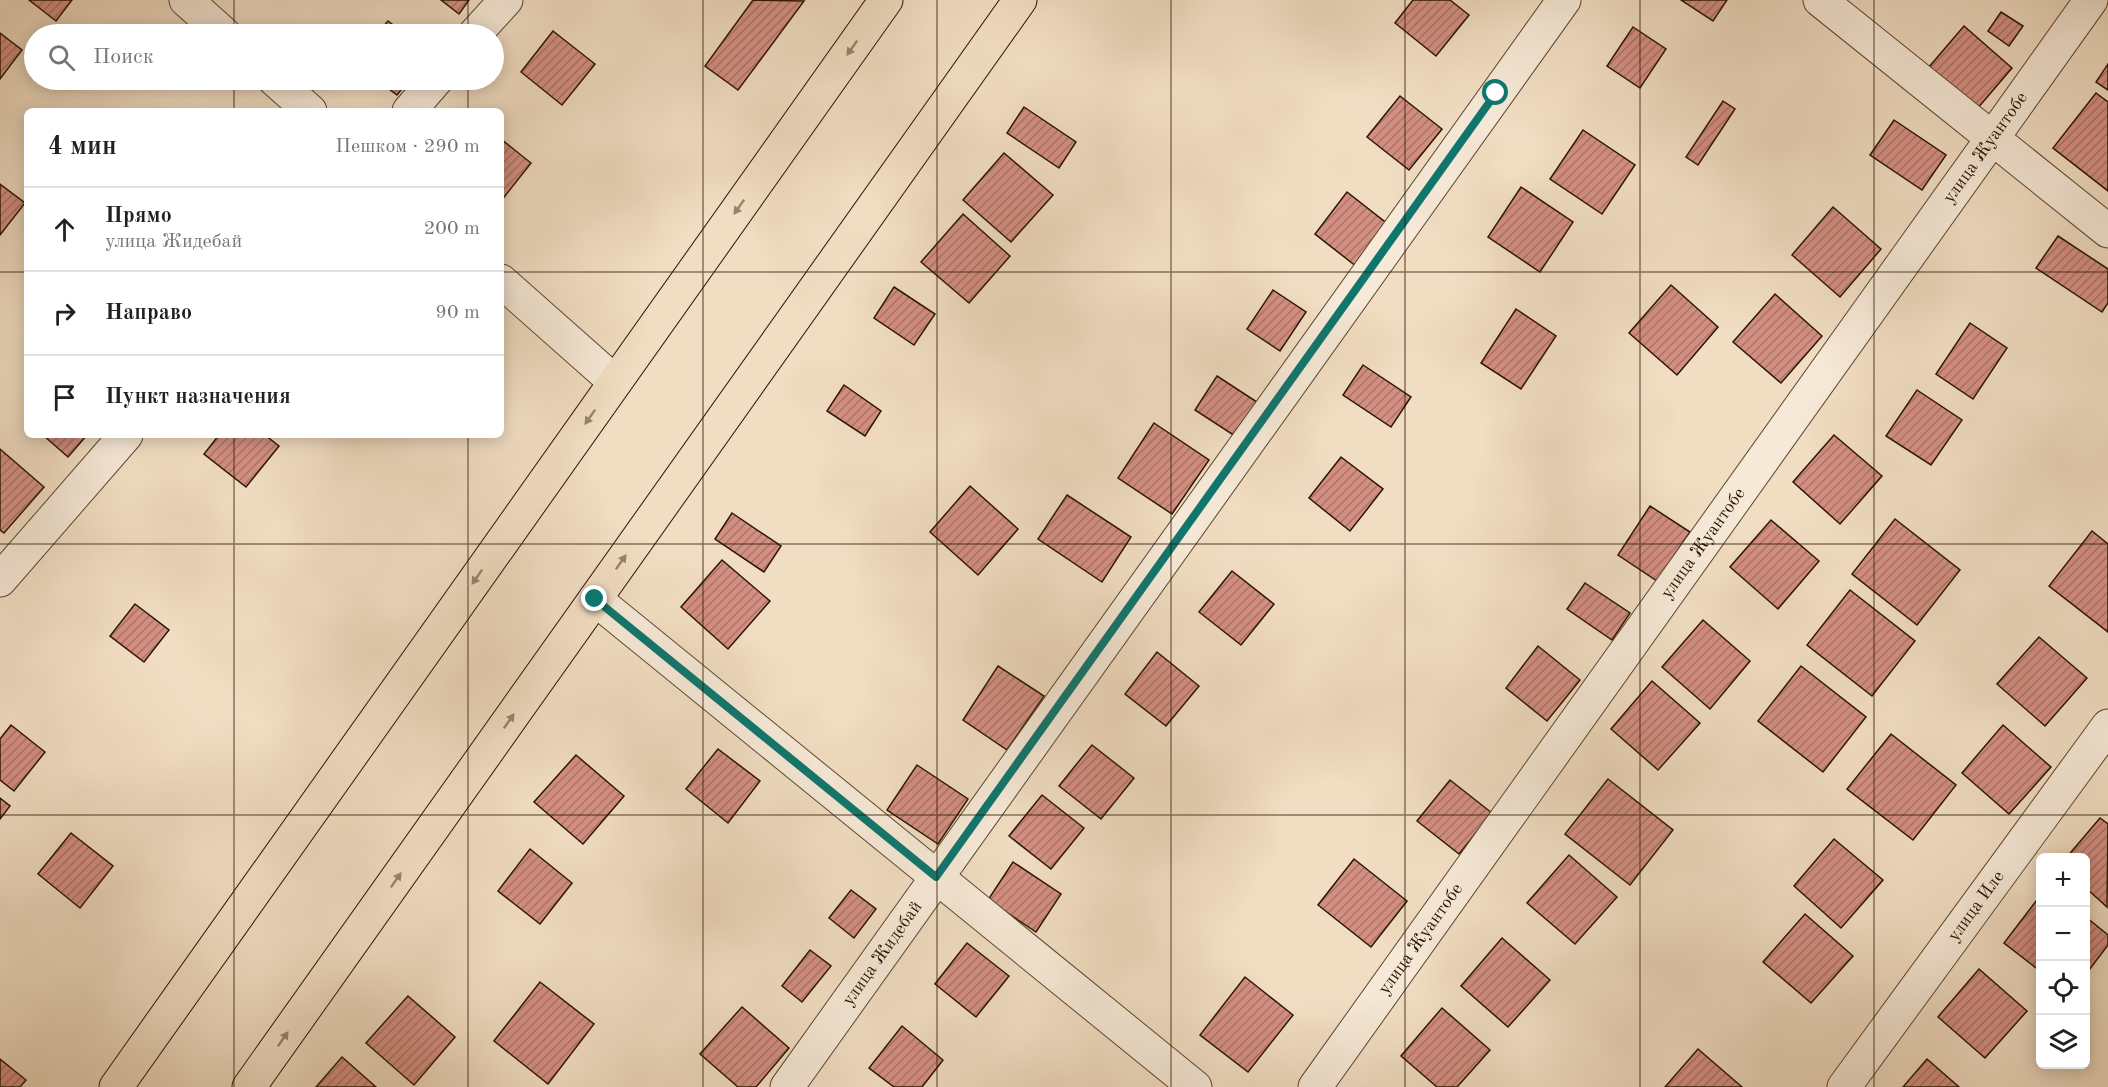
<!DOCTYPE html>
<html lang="ru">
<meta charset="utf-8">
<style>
body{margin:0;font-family:"Old Standard TT",serif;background:#f6f6f6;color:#202124}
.controls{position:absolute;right:18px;bottom:18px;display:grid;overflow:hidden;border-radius:9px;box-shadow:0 3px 15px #0003}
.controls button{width:54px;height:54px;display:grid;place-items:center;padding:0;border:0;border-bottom:2px solid #e0e0e0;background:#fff;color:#202124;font:30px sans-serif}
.stop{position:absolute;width:18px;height:18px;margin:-14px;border:4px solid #0f766e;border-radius:50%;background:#fff}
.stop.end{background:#0f766e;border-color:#fff;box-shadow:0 2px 6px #0008}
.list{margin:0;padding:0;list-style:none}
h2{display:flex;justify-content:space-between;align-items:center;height:78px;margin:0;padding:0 24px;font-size:26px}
h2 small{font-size:20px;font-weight:400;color:#757577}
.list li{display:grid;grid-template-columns:39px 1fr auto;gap:18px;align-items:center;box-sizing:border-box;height:84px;padding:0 24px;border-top:2px solid #e0e0e0}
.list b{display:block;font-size:22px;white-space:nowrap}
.list p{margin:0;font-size:20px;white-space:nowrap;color:#757577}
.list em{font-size:20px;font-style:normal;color:#757577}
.icon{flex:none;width:33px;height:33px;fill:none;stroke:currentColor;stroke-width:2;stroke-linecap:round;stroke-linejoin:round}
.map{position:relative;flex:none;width:2108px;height:1087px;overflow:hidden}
.search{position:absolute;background:#fff;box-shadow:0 3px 15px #0003;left:24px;top:24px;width:480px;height:66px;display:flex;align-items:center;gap:15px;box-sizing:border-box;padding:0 21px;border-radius:33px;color:#757577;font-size:22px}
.panel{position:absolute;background:#fff;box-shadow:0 3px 15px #0003;left:24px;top:108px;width:480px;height:330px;border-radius:9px}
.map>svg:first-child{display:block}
.building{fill:url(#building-hatch);stroke:#2b1500;stroke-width:1.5}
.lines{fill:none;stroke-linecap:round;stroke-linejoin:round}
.minor-casing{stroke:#5c4730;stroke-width:35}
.major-casing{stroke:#2b1500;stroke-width:35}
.minor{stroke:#f6e9d7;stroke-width:33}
.major{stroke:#f1ddc2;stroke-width:33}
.oneway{fill:#98836b}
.route{stroke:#0f766e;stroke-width:8}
.grid{fill:none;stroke:#2b1500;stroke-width:1.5;stroke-opacity:0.55}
.labels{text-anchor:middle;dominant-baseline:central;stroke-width:6;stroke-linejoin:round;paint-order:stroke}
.street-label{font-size:18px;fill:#2b1500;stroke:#f6e9d7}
</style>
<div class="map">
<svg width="2108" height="1087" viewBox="0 0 2108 1087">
<defs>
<pattern id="building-hatch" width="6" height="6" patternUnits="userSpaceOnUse" patternTransform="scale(1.5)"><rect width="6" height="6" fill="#d48f83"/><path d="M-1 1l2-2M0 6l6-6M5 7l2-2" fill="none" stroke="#ac7469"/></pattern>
</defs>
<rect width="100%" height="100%" fill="#f1ddc2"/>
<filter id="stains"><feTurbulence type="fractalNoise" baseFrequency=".00333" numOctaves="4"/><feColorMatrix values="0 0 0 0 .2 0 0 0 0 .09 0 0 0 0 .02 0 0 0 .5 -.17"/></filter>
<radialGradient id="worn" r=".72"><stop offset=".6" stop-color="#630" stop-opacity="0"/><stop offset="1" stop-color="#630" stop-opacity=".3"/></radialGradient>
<g class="building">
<polygon points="29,0 72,0 56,21"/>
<polygon points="441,0 469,0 459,14"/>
<polygon points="753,0 804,1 738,90 705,66"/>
<polygon points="1413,0 1450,0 1469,15 1436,56 1395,23"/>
<polygon points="1681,0 1727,0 1713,21"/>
<polygon points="2001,12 2023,26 2009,46 1988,31"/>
<polygon points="388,21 405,34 377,34"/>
<polygon points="1964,26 2012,68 1971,116 1923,74"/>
<polygon points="1633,27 1666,49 1640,88 1607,66"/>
<polygon points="553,31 595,64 562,105 521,72"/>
<polygon points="0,33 22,50 0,79"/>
<polygon points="2108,64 2108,90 2096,82"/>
<polygon points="377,80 409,80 397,95"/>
<polygon points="2096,93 2108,102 2108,191 2053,148"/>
<polygon points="1400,96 1442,129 1409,170 1367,137"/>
<polygon points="1723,101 1735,109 1698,165 1686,157"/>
<polygon points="1024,107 1076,142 1059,168 1007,133"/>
<polygon points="1894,120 1946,155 1922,190 1870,155"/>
<polygon points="1583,130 1635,165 1602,214 1550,179"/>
<polygon points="501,139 531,163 501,201"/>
<polygon points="1004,153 1053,195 1011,242 963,200"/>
<polygon points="0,184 25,203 0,235"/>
<polygon points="1521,187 1573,222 1540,272 1488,237"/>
<polygon points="1347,192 1389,225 1357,267 1315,234"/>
<polygon points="1833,207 1881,249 1840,297 1792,255"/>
<polygon points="963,214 1010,256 969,303 921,262"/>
<polygon points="2058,236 2108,269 2108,303 2102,312 2036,268"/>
<polygon points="1671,285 1718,327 1677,375 1629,333"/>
<polygon points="894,287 935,314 914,345 874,318"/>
<polygon points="1273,290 1306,312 1280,351 1247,329"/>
<polygon points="1775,294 1822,336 1781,383 1733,342"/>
<polygon points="1516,309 1556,336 1521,389 1481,363"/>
<polygon points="1970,323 2007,348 1973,399 1936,374"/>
<polygon points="1363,365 1411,397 1391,427 1343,395"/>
<polygon points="1217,376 1260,404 1238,438 1195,410"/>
<polygon points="844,385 881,411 865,436 827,411"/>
<polygon points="1917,390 1962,420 1931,465 1886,436"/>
<polygon points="1154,423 1209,460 1172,514 1118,478"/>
<polygon points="43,435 87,435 68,457"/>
<polygon points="219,435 265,435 279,446 246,487 204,454"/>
<polygon points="1834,435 1882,476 1840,524 1793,482"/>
<polygon points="0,449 44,487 4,533 0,530"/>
<polygon points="1341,457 1383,489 1350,531 1309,498"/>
<polygon points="970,486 1018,529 978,575 930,532"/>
<polygon points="1067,495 1131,537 1102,582 1038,539"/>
<polygon points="1650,506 1690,532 1657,581 1618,555"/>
<polygon points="732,513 781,546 764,572 715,539"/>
<polygon points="1895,519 1960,570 1917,625 1852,574"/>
<polygon points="1771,520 1819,561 1778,609 1730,567"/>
<polygon points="2092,531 2108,544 2108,632 2049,586"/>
<polygon points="722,560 770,601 728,649 681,607"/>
<polygon points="1232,571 1274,604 1241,645 1199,612"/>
<polygon points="1585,583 1630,613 1612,640 1567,609"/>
<polygon points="1850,590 1915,641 1872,696 1807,645"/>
<polygon points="135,604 169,630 144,662 110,636"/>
<polygon points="1703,620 1750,661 1710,709 1662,667"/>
<polygon points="2039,637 2087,678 2045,726 1997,684"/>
<polygon points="1538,646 1580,680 1547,721 1506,688"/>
<polygon points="1157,652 1199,686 1166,726 1125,694"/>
<polygon points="998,666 1044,696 1007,750 963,720"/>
<polygon points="1801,666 1866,717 1823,772 1758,721"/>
<polygon points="1652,681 1700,723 1658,770 1611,729"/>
<polygon points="11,725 45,752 14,791 0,780 0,739"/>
<polygon points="2003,725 2051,767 2009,814 1962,773"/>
<polygon points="1891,734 1956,785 1913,840 1847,789"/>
<polygon points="1092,745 1134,778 1101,819 1059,786"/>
<polygon points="718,749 760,781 728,823 686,789"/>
<polygon points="576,755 624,796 583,844 534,802"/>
<polygon points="917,765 968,799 938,844 887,810"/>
<polygon points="1608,779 1673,830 1630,885 1565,834"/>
<polygon points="1450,780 1492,813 1459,854 1417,821"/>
<polygon points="1042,795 1084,828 1051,869 1009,836"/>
<polygon points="0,798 10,806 0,819"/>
<polygon points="2100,818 2108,824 2107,907 2086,888 2086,858 2066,858"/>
<polygon points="71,833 113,866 80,908 38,874"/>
<polygon points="1834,839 1883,880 1841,928 1794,886"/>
<polygon points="530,849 572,883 540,924 498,891"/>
<polygon points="1569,855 1617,897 1575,944 1527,903"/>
<polygon points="1354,859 1407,901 1371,947 1318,905"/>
<polygon points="1013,862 1061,894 1036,932 988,900"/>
<polygon points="851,890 876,909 854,938 829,918"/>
<polygon points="2040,896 2040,971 2004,943"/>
<polygon points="1805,914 1853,956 1811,1003 1763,962"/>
<polygon points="2086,917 2108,935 2108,945 2086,974"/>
<polygon points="1502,938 1550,980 1508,1027 1461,986"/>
<polygon points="967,943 1009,976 976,1017 935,984"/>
<polygon points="810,950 831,966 802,1002 782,986"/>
<polygon points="1979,969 2027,1011 1985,1058 1938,1017"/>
<polygon points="1245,977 1293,1015 1248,1072 1200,1035"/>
<polygon points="540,982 594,1024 548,1084 494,1041"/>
<polygon points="408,996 455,1037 414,1085 366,1043"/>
<polygon points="742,1007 789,1048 756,1087 738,1087 700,1054"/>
<polygon points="1442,1008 1490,1050 1457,1087 1437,1087 1401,1056"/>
<polygon points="902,1026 943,1060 922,1087 894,1087 869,1068"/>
<polygon points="1698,1049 1742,1087 1665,1087"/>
<polygon points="342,1057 376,1087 316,1087"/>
<polygon points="0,1059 26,1080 20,1087 0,1087"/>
<polygon points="1927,1059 1959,1087 1903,1087"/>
</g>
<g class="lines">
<defs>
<g id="minor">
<polyline points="186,0 224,34"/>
<polyline points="1820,0 2108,231"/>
<polyline points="475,34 506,0"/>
<polyline points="275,80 310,111"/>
<polyline points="409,111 436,80"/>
<polyline points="501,281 615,382"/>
<polyline points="0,580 126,435"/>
<polyline points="595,599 1195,1087"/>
<path id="s1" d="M787 1087 1564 0"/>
<path id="s2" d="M1315 1087 2091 0"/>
<path id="s3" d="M1844 1087 2108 726"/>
</g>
<g id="major">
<polyline points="116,1087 886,0"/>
<polyline points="249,1087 1020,0"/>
</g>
</defs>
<use href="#minor" class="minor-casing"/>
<use href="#major" class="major-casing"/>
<use href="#minor" class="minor"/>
<use href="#major" class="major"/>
</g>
<defs><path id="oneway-solid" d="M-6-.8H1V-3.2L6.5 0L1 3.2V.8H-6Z" transform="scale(1.5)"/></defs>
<g class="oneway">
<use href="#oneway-solid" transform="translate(852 48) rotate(125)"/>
<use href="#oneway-solid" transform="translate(739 207) rotate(125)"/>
<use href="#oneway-solid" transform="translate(590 417) rotate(125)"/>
<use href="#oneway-solid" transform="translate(621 562) rotate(-55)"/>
<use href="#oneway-solid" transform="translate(477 577) rotate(125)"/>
<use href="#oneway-solid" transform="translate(509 721) rotate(-55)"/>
<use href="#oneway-solid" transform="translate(396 880) rotate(-55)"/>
<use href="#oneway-solid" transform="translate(283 1039) rotate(-55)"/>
</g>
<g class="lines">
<polyline class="route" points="595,599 936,877 1496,93"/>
</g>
<path class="grid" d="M234 0V34M468 0V34M703 0V1087M937 0V1087M1171 0V1087M1405 0V1087M1640 0V1087M1874 0V1087M234 80V111M468 80V111M0 272H27M501 272H2108M234 435V1087M468 435V1087M0 544H2108M0 815H2108"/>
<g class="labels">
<g class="street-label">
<text stroke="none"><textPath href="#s2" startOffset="1154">улица Жуантобе</textPath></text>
<text stroke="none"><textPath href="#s2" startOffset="668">улица Жуантобе</textPath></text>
<text stroke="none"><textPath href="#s3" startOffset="224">улица Иле</textPath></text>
<text stroke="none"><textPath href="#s2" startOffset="182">улица Жуантобе</textPath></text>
<text stroke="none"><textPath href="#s1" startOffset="164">улица Жидебай</textPath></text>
</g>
</g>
<rect width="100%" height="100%" filter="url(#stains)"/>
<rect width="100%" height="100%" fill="url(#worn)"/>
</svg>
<div class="controls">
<button>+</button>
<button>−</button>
<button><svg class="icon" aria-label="locate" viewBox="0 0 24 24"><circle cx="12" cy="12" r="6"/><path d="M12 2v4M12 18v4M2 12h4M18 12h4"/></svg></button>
<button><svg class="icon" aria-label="layers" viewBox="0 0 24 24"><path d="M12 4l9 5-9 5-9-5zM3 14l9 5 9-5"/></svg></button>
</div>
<div class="stop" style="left:1496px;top:93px"></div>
<div class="stop end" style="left:595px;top:599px"></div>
<div class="search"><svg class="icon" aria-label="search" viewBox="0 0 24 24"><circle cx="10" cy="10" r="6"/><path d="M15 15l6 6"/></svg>Поиск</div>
<section class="panel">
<h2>4 мин<small>Пешком · 290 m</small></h2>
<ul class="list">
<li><svg class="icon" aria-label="ahead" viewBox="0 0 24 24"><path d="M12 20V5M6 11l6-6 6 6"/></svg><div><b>Прямо</b><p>улица Жидебай</p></div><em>200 m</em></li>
<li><svg class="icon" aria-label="right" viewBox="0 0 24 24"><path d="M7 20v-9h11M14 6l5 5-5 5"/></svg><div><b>Направо</b></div><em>90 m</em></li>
<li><svg class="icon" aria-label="arrive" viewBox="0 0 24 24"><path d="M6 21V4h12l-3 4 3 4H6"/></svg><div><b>Пункт назначения</b></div></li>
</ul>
</section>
</div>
